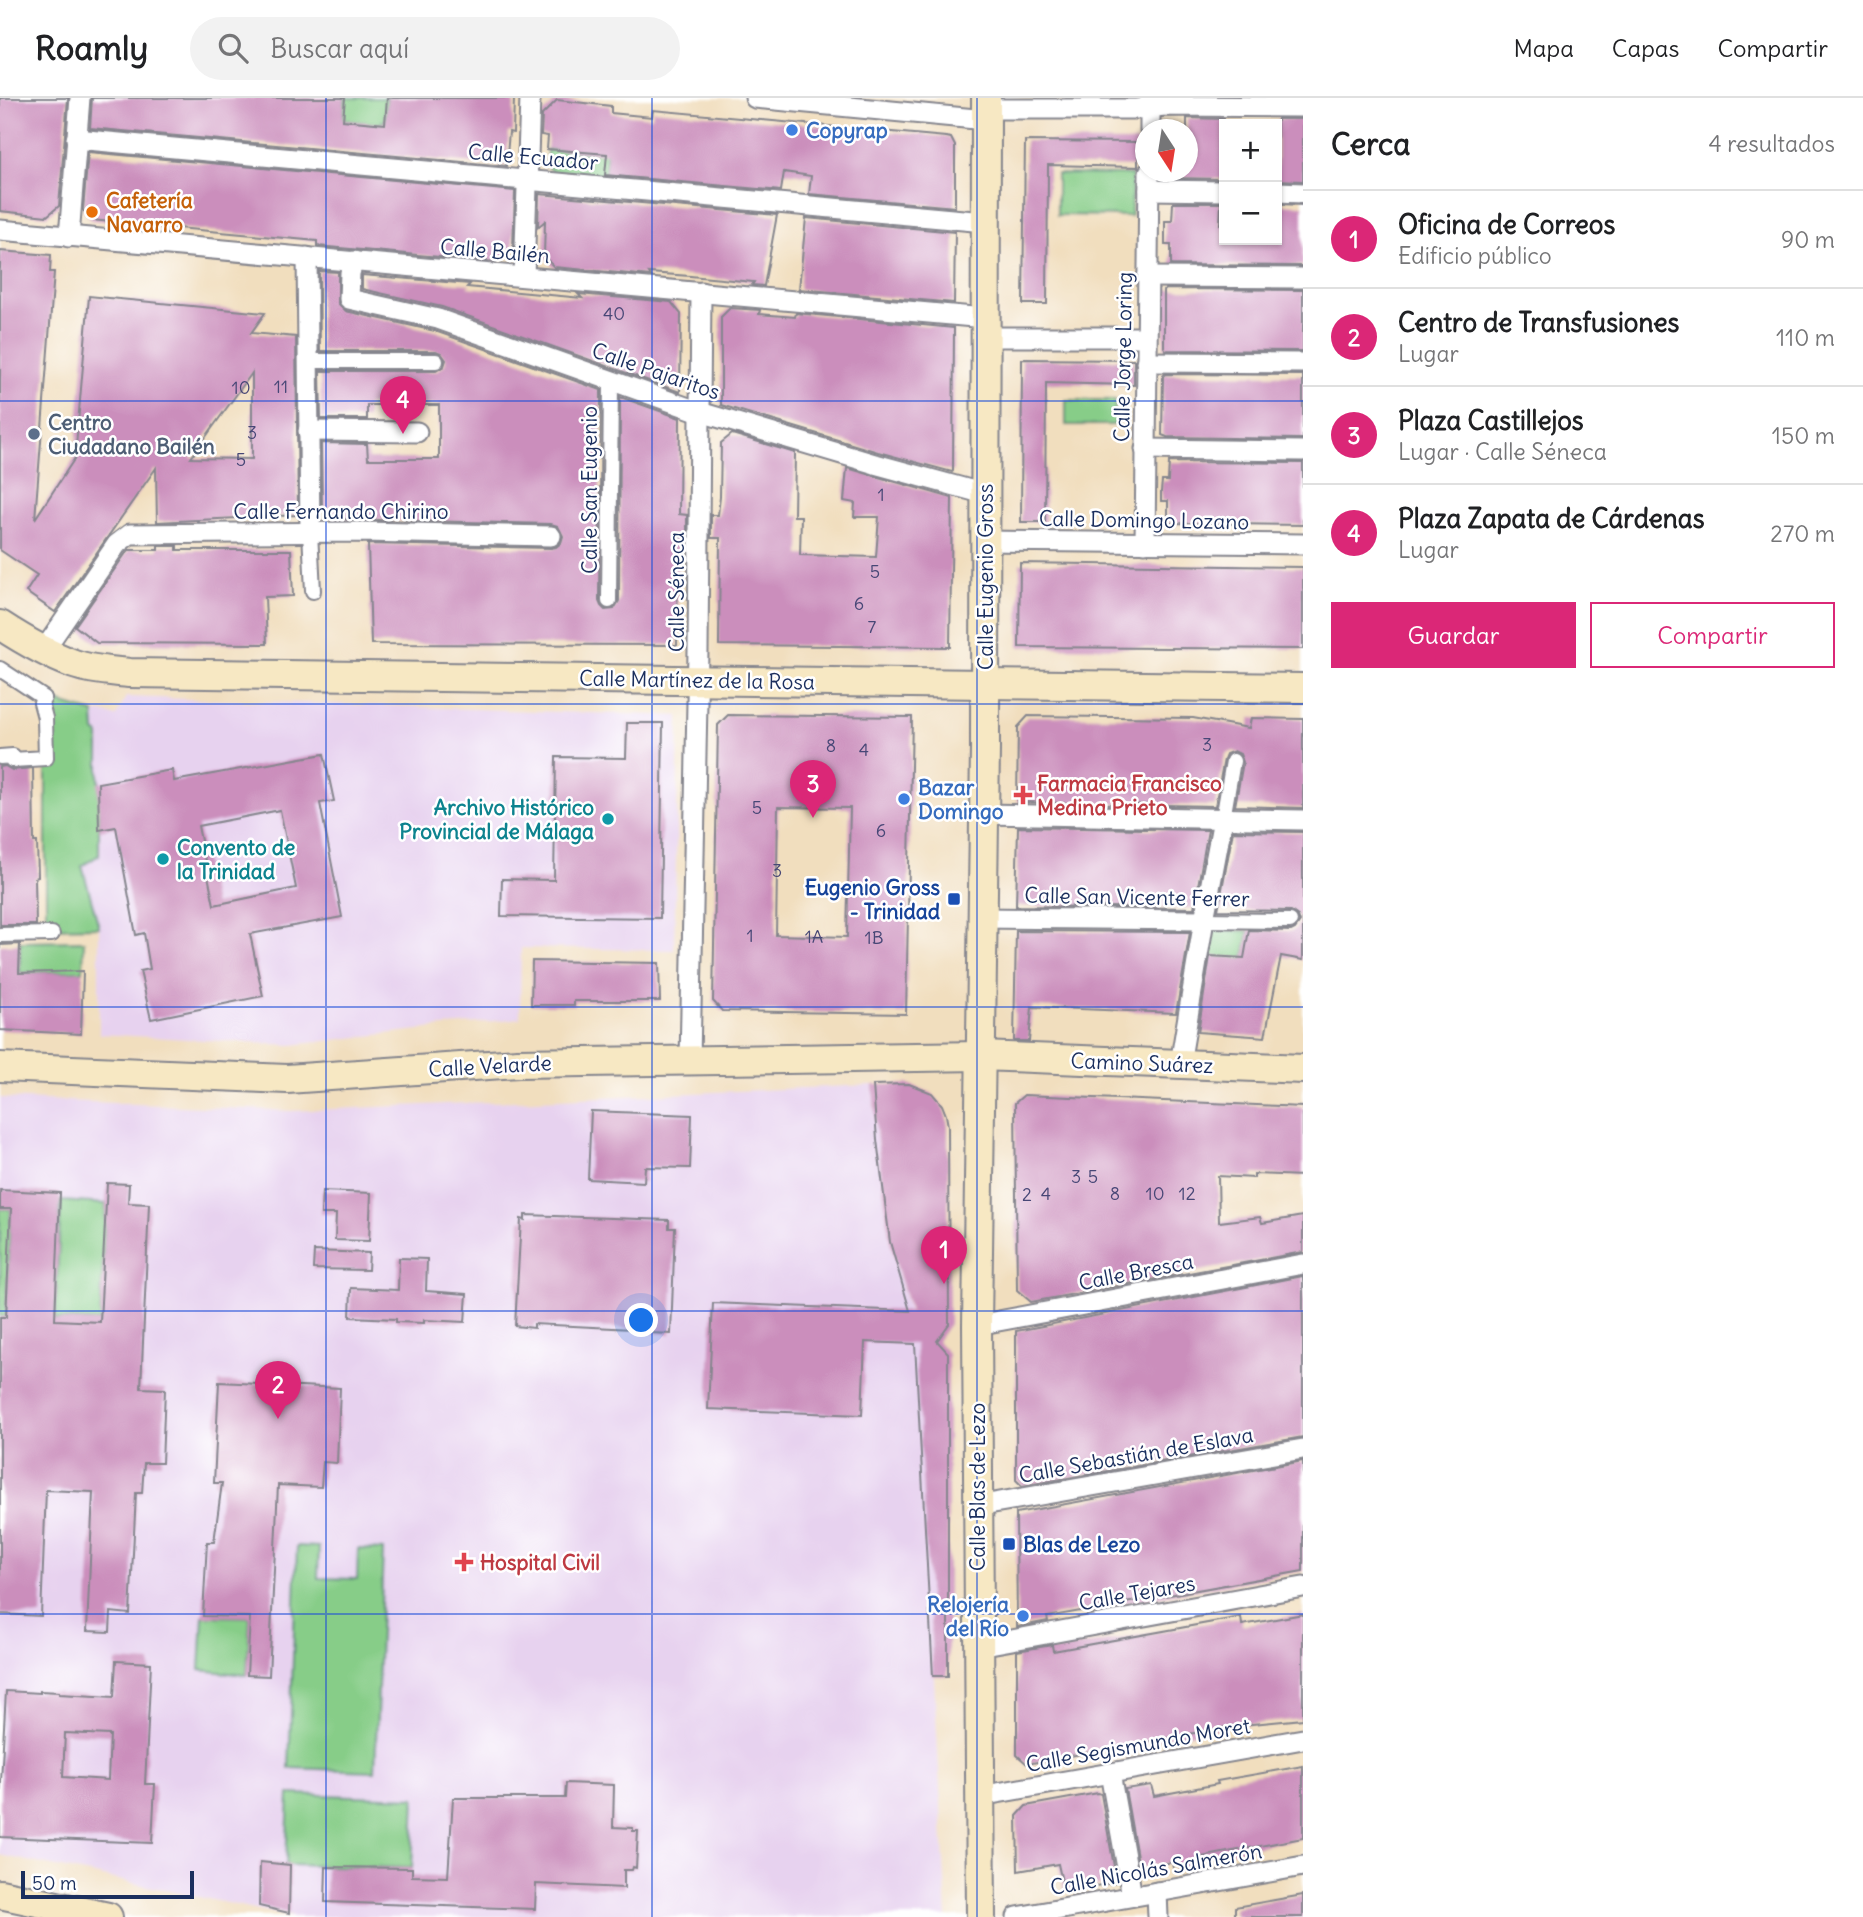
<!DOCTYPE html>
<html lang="es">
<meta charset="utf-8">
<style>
body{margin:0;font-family:Delius,sans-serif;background:#f2f2f2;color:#202124}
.controls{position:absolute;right:21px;top:21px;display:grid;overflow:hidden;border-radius:0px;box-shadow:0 2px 5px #0004}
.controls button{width:63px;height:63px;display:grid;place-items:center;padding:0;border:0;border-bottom:2px solid #e0e0e0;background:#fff;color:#202124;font:35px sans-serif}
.compass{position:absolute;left:1135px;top:21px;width:63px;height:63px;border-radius:50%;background:#fff;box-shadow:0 2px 5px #0004;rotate:168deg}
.scale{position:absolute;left:21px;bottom:18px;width:173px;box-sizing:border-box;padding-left:7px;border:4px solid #1b2f5e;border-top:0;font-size:19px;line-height:24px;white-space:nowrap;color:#1b2f5e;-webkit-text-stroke:5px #fff;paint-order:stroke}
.you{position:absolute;left:642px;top:1223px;width:24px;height:24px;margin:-18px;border:5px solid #fff;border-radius:50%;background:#1a73e8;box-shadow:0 0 0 10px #1a73e833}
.badge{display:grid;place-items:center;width:46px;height:46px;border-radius:50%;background:#db2777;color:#fff;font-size:23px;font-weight:700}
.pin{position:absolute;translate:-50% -58px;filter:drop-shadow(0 2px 4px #0008)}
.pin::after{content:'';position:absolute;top:37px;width:24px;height:21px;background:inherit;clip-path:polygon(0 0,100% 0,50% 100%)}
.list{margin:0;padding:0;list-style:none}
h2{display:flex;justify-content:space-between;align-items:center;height:91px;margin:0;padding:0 28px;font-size:30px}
h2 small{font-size:23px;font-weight:400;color:#757577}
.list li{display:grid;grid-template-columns:46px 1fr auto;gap:21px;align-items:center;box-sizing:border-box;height:98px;padding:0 28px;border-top:2px solid #e0e0e0}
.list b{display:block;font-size:26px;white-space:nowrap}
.list p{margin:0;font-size:23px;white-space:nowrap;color:#757577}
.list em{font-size:23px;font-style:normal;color:#757577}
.actions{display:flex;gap:14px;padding:21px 28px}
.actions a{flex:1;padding:16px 0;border:2px solid #db2777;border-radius:0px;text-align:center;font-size:24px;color:#db2777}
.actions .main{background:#db2777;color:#fff}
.icon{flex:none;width:38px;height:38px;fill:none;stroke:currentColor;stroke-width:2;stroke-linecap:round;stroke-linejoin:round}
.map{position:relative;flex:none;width:1303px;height:1819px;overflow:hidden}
header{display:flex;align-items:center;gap:42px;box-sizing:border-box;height:98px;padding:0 35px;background:#fff;border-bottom:2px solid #e0e0e0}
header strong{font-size:33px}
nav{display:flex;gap:38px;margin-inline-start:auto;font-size:24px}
.search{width:490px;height:63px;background:#f2f2f2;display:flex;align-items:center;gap:18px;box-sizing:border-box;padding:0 24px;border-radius:38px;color:#757577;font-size:26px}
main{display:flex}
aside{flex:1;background:#fff}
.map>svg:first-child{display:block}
.built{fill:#e7d2ef}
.green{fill:#87cd88;stroke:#517e73;stroke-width:2}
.building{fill:#cb8ebc;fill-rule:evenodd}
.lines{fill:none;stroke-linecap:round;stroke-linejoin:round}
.pedestrian-casing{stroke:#86868e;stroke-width:18}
.minor-casing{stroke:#86868e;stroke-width:23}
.secondary-casing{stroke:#86868e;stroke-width:32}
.pedestrian{stroke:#fff;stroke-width:14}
.minor{stroke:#fff;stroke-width:19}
.secondary{stroke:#f7e8c3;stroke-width:28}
.grid{fill:none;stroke:#1d4ed8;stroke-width:2;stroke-opacity:0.55}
.shop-dot{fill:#3f7fe0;stroke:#fff;stroke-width:2.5}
.food-dot{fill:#e8710a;stroke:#fff;stroke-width:2.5}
.service-dot{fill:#5c6f8a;stroke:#fff;stroke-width:2.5}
.health-dot{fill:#e0444e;stroke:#fff;stroke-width:2.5}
.culture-dot{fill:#0f9aa8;stroke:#fff;stroke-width:2.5}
.transit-dot{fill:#1a4fb4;stroke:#fff;stroke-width:2.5}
.labels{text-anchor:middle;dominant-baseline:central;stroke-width:5;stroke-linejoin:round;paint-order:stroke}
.number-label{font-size:18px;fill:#474776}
.shop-label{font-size:21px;font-weight:bold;fill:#366cbe;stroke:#fff;text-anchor:start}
.street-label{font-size:21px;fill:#1b2f5e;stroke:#fff}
.food-label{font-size:21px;font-weight:bold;fill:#c56008;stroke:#fff;text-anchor:start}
.service-label{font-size:21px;font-weight:bold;fill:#4e5e75;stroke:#fff;text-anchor:start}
.health-label{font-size:21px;font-weight:bold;fill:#be3a42;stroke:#fff;text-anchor:start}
.culture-label{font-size:21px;font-weight:bold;fill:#0d838f;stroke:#fff;text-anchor:end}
.transit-label{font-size:21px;font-weight:bold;fill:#164399;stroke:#fff;text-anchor:end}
</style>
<header>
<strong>Roamly</strong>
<div class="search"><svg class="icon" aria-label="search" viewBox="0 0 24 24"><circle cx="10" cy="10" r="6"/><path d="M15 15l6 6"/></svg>Buscar aquí</div>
<nav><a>Mapa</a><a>Capas</a><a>Compartir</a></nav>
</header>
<main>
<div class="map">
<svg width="1303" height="1819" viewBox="0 0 1303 1819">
<rect width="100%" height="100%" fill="#fff"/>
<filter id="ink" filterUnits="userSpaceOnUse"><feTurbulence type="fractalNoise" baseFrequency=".0143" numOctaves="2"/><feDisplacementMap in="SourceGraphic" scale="14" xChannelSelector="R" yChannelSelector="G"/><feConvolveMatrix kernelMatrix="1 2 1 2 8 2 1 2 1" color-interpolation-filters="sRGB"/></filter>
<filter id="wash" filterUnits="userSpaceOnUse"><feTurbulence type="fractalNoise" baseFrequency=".00686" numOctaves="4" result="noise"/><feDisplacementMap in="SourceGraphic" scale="28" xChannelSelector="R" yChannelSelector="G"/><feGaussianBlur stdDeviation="1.57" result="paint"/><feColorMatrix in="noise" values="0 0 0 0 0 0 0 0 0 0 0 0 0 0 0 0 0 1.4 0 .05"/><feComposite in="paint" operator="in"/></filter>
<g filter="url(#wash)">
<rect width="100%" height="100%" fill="#f1debe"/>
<g class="built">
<polygon points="126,599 679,618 674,852 521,850 520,920 291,947 99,936 99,829 82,767 99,757 99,637 95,634 94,615 106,615 116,619"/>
<polygon points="873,987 877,1042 890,1144 915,1233 947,1819 293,1819 0,1757 0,1000 291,1013"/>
</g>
<g class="green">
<polygon points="345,0 387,0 385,24 382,23 381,26 343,22"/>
<polygon points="607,49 605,78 552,74 546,67 547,51 588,55"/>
<polygon points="1057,76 1132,77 1131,118 1057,117"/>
<rect x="1066" y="302" width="49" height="25"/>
<polygon points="44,600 94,615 95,634 99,637 99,757 82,768 99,829 46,830 46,627"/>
<polygon points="1211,832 1249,833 1244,860 1214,874 1205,874"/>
<polygon points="84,843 83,873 20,875 20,844"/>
<polygon points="61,1103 106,1106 100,1224 55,1221"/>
<polygon points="0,1111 11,1111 6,1219 0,1219"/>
<polygon points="297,1448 319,1449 318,1480 357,1481 358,1451 383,1452 375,1673 289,1670"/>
<polygon points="203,1518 250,1519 247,1577 200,1572"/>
<polygon points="289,1696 415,1700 412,1770 286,1767"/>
</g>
<g id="blocks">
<g class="building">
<polygon points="0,0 68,0 59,108 47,118 0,113"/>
<polygon points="92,0 345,0 343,22 385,26 387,0 514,0 513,35 509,34 506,68 90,30"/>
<polygon points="557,2 611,8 611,15 652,19 653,12 946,39 951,40 955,48 955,109 809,96 811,78 784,74 781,93 605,77 607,56 547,51 548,38 541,37 542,17"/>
<polygon points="1187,20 1224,21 1224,81 1173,80 1174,74 1187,74"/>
<polygon points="1277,21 1303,21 1303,83 1277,82"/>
<polygon points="1025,43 1138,44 1138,69 1048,67 1047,206 1023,206"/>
<polygon points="88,54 515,93 513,150 496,164 317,148 317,143 91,122 83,112"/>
<polygon points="539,96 777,117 764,188 752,187 754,184 690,178 649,175 651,178 554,169 544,158 545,123 538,129"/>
<polygon points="1173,105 1221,105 1220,126 1224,126 1224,142 1277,142 1277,106 1303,107 1303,168 1171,167 1171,147 1165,147 1165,123 1172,123"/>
<polygon points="806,120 955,134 954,205 799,191"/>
<path d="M0 153 51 157 50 174H54L35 421 75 360 89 198 265 215 251 235 296 239 298 417 157 424 156 370 55 514 26 494 37 477 0 452ZM252 275V361L191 360 210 333Z"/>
<polygon points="319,173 338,174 338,205 346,213 435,233 601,292 599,503 601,508 605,512 614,511 619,503 620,299 680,320 679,416 687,417 687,439 678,439 677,547 371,546 368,446 551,450 556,449 561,445 563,438 558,428 551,426 335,421 322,408 321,345 367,346 368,361 439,361 439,307 367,307 367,321 321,321 320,273 436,273 444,268 446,262 441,255 436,253 320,253"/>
<polygon points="362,177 470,186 467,189 582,200 578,196 671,204 681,216 680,294 442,209 362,191"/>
<polygon points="1166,191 1303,192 1303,253 1166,252 1164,249 1164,193"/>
<polygon points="730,210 760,212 759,216 795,219 796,215 954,230 953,373 952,374 878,354 721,307 721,219"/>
<polygon points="1022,261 1134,262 1134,287 1046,285 1045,424 1021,424"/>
<polygon points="1165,276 1303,277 1303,341 1167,339 1162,337 1163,278"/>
<polygon points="732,336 795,355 794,418 801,418 800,457 876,459 879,419 854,419 855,405 844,403 847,370 952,400 950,549 719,547 720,440 711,440 711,417 718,417 720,399 721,345"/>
<polygon points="1169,364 1303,365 1303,427 1168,425 1168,403 1161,403 1161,394 1162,383 1168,383"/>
<polygon points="158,448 177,448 177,452 291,452 293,498 265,499 267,546 97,545 75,528 126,455 129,452 158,452"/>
<polygon points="1020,465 1303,469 1303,551 1019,549"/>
<path d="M728 617 912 619 906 916 722 913 713 903 718 627ZM778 709 850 710 847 839 776 837Z"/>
<polygon points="1028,618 1193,620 1249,630 1251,620 1303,621 1303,710 1235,708 1243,664 1240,656 1234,653 1226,656 1224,661 1215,708 1017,704 1018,629"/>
<polygon points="627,625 663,625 660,820 501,818 502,781 554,782 556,659 626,660"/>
<path d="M324 656 334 703 320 705 342 819 250 836 263 898 151 921 140 873 150 871 144 835 136 837 116 729 99 732 98 685 172 672 174 683ZM280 712 296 790 214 807 198 728Z"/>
<polygon points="5,668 12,672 33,670 34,744 37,744 38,779 35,780 36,827 0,827 0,669"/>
<polygon points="1018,729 1208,732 1194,810 1016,808"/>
<polygon points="1233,733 1303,734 1303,862 1281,858 1265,939 1198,934 1210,858 1244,860 1249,832 1291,833 1295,831 1300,824 1298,818 1291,813 1218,812"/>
<polygon points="1016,833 1190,834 1176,915 1032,909 1029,943 1014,943"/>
<polygon points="20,846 19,875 83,873 81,936 0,932 0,847"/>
<polygon points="532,863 659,865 660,903 574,903 574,907 531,907"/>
<polygon points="909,986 932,995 942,1007 946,1017 948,1028 949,1226 937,1243 948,1255 948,1578 933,1578 915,1246 865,1244 862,1317 708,1311 713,1205 910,1213 890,1144 877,1042 873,987"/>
<polygon points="1024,997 1303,1009 1303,1078 1254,1076 1254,1080 1218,1078 1219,1124 1260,1119 1262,1125 1303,1118 1303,1154 1031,1204 1017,1192 1015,1005"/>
<polygon points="591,1013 692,1017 690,1070 645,1069 644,1084 588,1081"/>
<polygon points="107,1085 129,1086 128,1105 149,1106 141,1290 165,1291 162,1365 144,1365 142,1395 136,1395 130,1516 111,1514 110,1534 87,1533 93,1394 46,1392 41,1518 0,1516 0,1219 6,1219 11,1111 0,1111 0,1092 60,1095 55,1222 100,1224"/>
<polygon points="322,1093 371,1095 369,1143 335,1142 336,1116 321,1116"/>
<polygon points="525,1117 669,1122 669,1130 675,1130 671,1236 652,1235 652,1232 534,1226 534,1230 515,1228 521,1121 525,1122"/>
<polygon points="314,1153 369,1155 368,1172 313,1171"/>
<polygon points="399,1160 427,1161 426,1193 467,1196 465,1224 424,1222 424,1225 396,1224 396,1221 350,1219 351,1190 398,1192"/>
<polygon points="1303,1178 1303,1339 1022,1388 1016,1382 1016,1233"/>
<polygon points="219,1284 340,1290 337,1365 323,1364 321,1389 278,1387 269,1578 247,1577 250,1519 203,1518 207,1444 214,1444 222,1385 214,1385"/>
<polygon points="1303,1363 1303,1473 1047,1519 1048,1523 1017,1529 1016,1415"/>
<polygon points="1303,1516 1303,1621 1232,1628 1027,1666 1017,1657 1017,1553 1052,1547 1053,1553 1241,1519 1242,1527"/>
<path d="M116 1563 151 1565 145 1686H155L152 1745 0 1739V1702L6 1593 40 1595V1593L59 1594V1596L114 1599ZM65 1635 110 1637 108 1682 63 1679Z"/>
<polygon points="1303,1668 1303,1740 1201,1759 1203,1769 1190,1771 1174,1774 1173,1764 1139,1770 1125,1691 1151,1687 1154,1698 1218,1686 1217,1683"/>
<polygon points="566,1685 614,1687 613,1729 633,1730 633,1733 638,1733 636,1770 633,1769 632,1772 624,1772 624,1790 536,1786 535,1811 325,1804 326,1769 412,1770 412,1778 448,1779 453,1700 565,1700"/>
<polygon points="1098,1695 1101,1696 1115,1774 1113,1775 1114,1785 1064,1793 1058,1766 1018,1773 1017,1718 1026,1708"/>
<polygon points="260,1764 290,1767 289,1815 259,1808"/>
<polygon points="1303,1797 1303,1819 1235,1819 1235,1809"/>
</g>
</g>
</g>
<g filter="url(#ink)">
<use href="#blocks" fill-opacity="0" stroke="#86868e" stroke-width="2"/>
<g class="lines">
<defs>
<g id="pedestrian">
<polyline points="308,263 436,263"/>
<polyline points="310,434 313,493"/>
<polyline points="609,503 611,282"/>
<polyline points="0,571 44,600 41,605 45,620 46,660 12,662 13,658 0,659"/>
<polyline points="1223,721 1233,663"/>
<polyline points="1204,822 1290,823"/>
<polyline points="0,837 52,836"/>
</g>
<g id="minor">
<polyline points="755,0 986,22"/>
<polyline points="986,11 1137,11 1165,8 1303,9"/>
<polyline points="1150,32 1150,0"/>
<polyline points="76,41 985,124"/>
<polyline points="1149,92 1224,93"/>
<polyline points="1277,94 1303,95"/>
<polyline points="0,132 985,220"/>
<polyline points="69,139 80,0"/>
<polyline points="307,159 310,434"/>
<polyline points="354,163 350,175 349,201 438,221 700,314 875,366 985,396"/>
<polyline points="524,178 530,0"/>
<polyline points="1147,179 1303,180"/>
<polyline points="985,239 1146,239"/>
<polyline points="1146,264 1303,265"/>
<polyline points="308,333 417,334"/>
<polyline points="1145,351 1303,353"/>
<polyline points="985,443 1303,446"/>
<polyline points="1145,445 1149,74"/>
<polyline points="44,552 117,446 130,436 361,434 551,438"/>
<polyline points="983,716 1303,722"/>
<polyline points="982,820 1204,822"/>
<polyline points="690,963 698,553 701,194"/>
<polyline points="1180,966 1204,822 1223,721"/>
<polyline points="977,1227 1303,1166"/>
<polyline points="977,1408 1303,1351"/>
<polyline points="979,1548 1303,1489"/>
<polyline points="1110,1675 1132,1798"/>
<polyline points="980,1698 1303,1641"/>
<polyline points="1157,1794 1158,1819"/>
<polyline points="1017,1819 1303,1768"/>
</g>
<g id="secondary">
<path d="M0 527C23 542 49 557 74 566 91 572 111 573 129 575L1303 590"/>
<polyline points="0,969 287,981 518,965 981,958 1303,971"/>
<polyline points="0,1796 108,1819"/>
<polyline points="981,1819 977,1227 985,650 986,0"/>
</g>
</defs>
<use href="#pedestrian" class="pedestrian-casing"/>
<use href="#minor" class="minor-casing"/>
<use href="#secondary" class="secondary-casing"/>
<use href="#pedestrian" class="pedestrian"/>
<use href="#minor" class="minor"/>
<use href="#secondary" class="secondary"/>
</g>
</g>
<path class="grid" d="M326 0V1819M652 0V1819M977 0V1819M0 303H1303M0 606H1303M0 909H1303M0 1213H1303M0 1516H1303"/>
<g class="shop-dot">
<circle cx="792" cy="32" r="7"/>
<circle cx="904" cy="701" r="7"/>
<circle cx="1023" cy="1518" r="7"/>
</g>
<circle class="food-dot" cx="92" cy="114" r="7"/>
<circle class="service-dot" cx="34" cy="336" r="7"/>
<g class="health-dot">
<path d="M1019.5 686.5h7v7h7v7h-7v7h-7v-7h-7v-7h7z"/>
<path d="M460.5 1453.5h7v7h7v7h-7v7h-7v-7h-7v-7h7z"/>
</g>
<g class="culture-dot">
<circle cx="608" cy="721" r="7"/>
<circle cx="163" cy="761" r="7"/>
</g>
<g class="transit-dot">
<rect x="947" y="794" width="14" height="14" rx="3.5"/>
<rect x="1002" y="1439" width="14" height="14" rx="3.5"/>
</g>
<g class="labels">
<g class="number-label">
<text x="614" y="215">40</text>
<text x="281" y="288">11</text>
<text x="241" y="289">10</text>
<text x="252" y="334">3</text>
<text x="241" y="361">5</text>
<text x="881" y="396">1</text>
<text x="875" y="473">5</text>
<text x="859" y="505">6</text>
<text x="872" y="528">7</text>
<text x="1207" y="646">3</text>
<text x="831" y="647">8</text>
<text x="864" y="651">4</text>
<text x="757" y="709">5</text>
<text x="881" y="732">6</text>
<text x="777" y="772">3</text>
<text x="750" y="837">1</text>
<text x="814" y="838">1A</text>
<text x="874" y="839">1B</text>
<text x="1076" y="1078">3</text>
<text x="1093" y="1078">5</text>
<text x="1046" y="1095">4</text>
<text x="1115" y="1095">8</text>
<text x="1155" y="1095">10</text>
<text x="1187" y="1095">12</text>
<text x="1027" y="1096">2</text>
</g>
<g class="shop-label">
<text x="806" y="32">Copyrap</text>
<text x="918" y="689">Bazar<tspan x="918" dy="24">Domingo</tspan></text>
<text x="1009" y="1506" text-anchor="end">Relojería<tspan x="1009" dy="24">del Río</tspan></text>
</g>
<g class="street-label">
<text transform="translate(533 59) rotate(5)">Calle Ecuador</text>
<text transform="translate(495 153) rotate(5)">Calle Bailén</text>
<text transform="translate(1123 259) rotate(-89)">Calle Jorge Loring</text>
<text transform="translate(656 273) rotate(19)">Calle Pajaritos</text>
<text transform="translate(589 392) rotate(-90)">Calle San Eugenio</text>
<text x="341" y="413">Calle Fernando Chirino</text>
<text transform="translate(1144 422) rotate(1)">Calle Domingo Lozano</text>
<text transform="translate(985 479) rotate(-90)">Calle Eugenio Gross</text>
<text transform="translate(676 494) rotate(-90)">Calle Séneca</text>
<text transform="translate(697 582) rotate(1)">Calle Martínez de la Rosa</text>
<text transform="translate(1137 799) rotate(1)">Calle San Vicente Ferrer</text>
<text transform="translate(1142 965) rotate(2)">Camino Suárez</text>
<text transform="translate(490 968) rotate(-3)">Calle Velarde</text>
<text transform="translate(1136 1174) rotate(-11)">Calle Bresca</text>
<text transform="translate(1136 1357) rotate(-10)">Calle Sebastián de Eslava</text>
<text transform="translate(977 1389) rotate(-90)">Calle Blas de Lezo</text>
<text transform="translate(1137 1495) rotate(-10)">Calle Tejares</text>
<text transform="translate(1138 1647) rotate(-10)">Calle Segismundo Moret</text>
<text transform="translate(1156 1771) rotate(-10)">Calle Nicolás Salmerón</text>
</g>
<g class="food-label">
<text x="106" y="102">Cafetería<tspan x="106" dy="24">Navarro</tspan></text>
</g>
<g class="service-label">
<text x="48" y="324">Centro<tspan x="48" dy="24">Ciudadano Bailén</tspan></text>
</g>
<g class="health-label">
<text x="1037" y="685">Farmacia Francisco<tspan x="1037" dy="24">Medina Prieto</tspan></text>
<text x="480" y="1464">Hospital Civil</text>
</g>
<g class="culture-label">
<text x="594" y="709">Archivo Histórico<tspan x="594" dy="24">Provincial de Málaga</tspan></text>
<text x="177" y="749" text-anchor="start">Convento de<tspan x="177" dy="24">la Trinidad</tspan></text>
</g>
<g class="transit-label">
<text x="940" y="789">Eugenio Gross<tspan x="940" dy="24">- Trinidad</tspan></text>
<text x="1023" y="1446" text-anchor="start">Blas de Lezo</text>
</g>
</g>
</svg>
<div class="controls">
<button>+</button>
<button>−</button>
</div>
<svg class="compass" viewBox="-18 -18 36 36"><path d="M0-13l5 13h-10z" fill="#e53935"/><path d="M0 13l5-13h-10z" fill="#757577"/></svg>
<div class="scale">50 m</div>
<div class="you"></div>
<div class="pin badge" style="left:944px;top:1186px">1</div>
<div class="pin badge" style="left:278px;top:1321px">2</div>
<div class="pin badge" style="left:813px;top:720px">3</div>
<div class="pin badge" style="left:403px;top:336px">4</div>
</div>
<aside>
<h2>Cerca<small>4 resultados</small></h2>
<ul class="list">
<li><span class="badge">1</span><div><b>Oficina de Correos</b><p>Edificio público</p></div><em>90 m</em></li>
<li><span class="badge">2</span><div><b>Centro de Transfusiones</b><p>Lugar</p></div><em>110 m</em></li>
<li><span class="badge">3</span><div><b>Plaza Castillejos</b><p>Lugar · Calle Séneca</p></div><em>150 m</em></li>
<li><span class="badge">4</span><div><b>Plaza Zapata de Cárdenas</b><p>Lugar</p></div><em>270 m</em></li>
</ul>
<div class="actions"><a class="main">Guardar</a><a>Compartir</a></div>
</aside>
</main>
